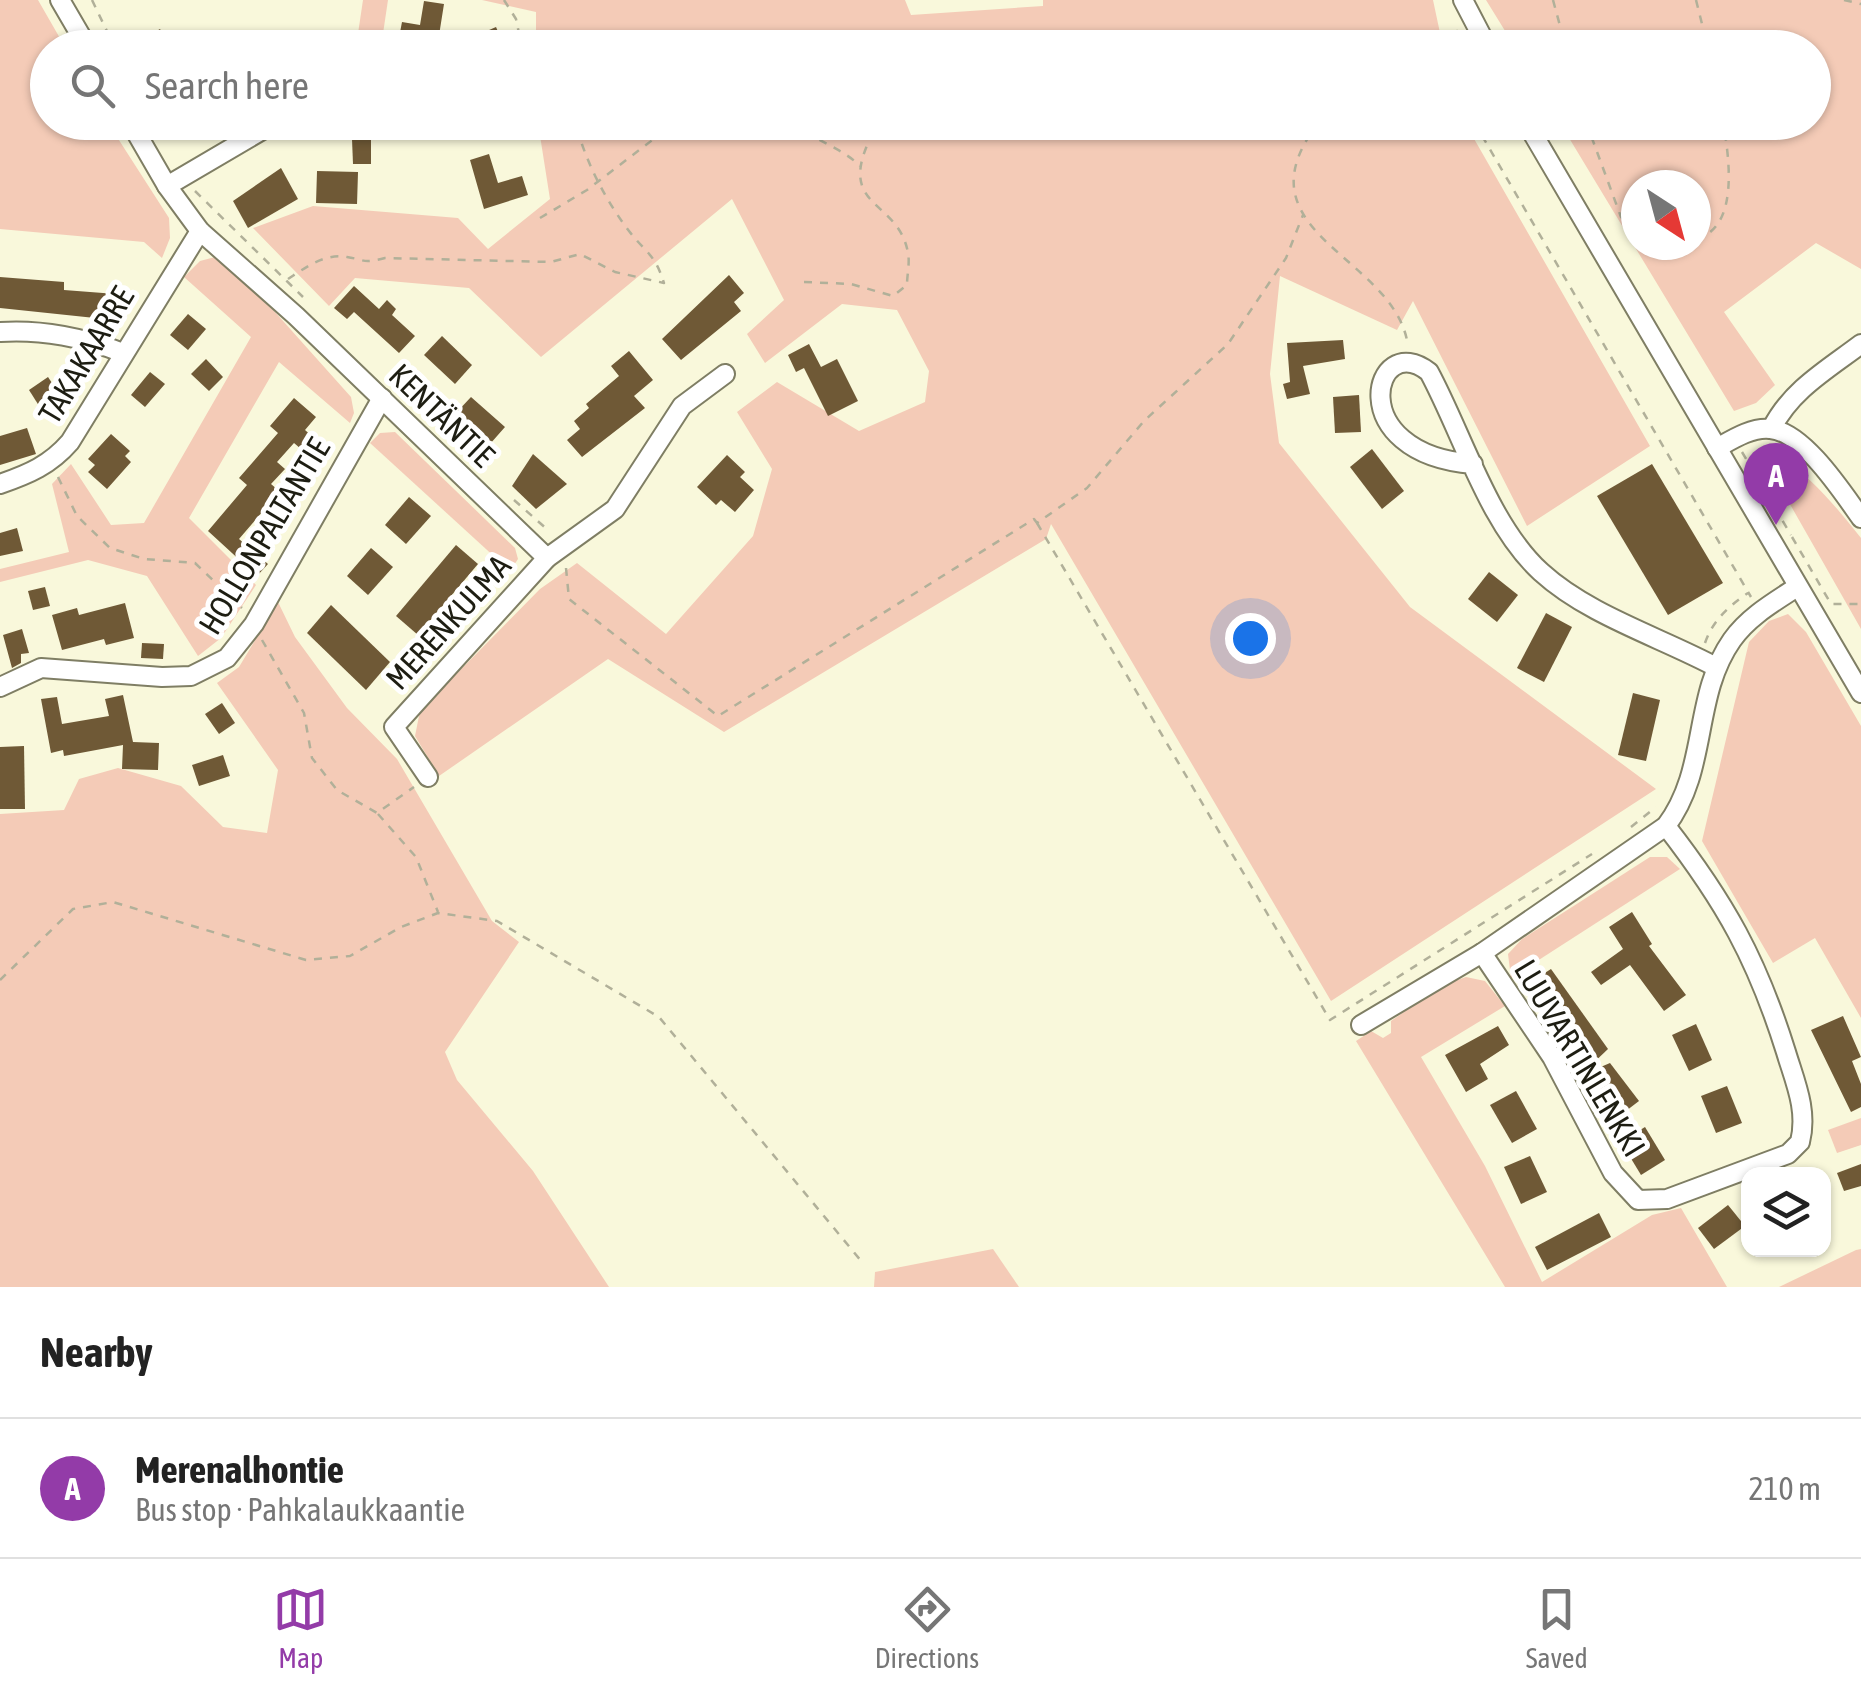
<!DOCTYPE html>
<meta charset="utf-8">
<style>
body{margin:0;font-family:"Asap Condensed",sans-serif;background:#f6f6f6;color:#222}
.controls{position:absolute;right:30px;bottom:30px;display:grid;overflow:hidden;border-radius:20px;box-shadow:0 2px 8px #0004}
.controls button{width:90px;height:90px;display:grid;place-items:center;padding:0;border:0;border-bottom:2px solid #e0e0e0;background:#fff;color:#222;font:50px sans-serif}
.compass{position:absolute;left:1621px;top:170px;width:90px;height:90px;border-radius:50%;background:#fff;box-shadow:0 2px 8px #0004;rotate:144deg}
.you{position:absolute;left:1250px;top:638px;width:35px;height:35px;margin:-25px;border:8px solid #fff;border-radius:50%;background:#1a73e8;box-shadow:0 0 0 15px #1a73e833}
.badge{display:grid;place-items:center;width:65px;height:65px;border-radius:50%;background:#933ba8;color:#fff;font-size:32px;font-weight:700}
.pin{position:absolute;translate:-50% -82px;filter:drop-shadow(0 2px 5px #0008)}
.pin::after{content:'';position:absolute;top:52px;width:35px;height:30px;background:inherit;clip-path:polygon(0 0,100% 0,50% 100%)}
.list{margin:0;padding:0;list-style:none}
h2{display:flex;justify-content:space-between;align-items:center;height:130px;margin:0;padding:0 40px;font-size:42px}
h2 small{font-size:32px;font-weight:400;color:#767676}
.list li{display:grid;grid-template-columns:65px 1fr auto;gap:30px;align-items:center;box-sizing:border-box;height:140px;padding:0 40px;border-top:2px solid #e0e0e0}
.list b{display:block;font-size:38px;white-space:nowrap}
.list p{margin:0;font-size:32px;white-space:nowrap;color:#767676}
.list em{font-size:32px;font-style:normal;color:#767676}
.icon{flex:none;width:55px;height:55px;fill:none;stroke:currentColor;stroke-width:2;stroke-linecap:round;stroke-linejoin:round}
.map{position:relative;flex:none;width:1861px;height:1287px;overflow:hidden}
.search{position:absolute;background:#fff;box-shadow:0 2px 8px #0004;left:30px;right:30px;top:30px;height:110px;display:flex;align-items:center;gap:25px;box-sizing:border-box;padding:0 35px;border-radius:55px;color:#767676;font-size:38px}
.sheet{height:270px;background:#fff}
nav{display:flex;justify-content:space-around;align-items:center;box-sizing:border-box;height:140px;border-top:2px solid #e0e0e0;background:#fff;font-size:28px;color:#767676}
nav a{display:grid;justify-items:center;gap:5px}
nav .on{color:#933ba8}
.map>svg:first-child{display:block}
.green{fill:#f4cbb7;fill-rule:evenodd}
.building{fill:#6f5936}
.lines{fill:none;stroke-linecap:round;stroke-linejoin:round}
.minor-casing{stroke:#7f7e64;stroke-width:22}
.path{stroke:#b1b099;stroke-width:2.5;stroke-dasharray:8 8;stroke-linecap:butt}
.minor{stroke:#fff;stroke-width:18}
.labels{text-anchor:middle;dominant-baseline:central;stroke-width:10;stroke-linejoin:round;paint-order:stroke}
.street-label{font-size:32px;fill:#1d1d12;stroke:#fff}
</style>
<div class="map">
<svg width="1861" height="1287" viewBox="0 0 1861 1287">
<rect width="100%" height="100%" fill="#f9f8db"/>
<g class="green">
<polygon points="0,0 38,0 65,47 48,48 48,122 108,123 169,218 170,238 162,258 144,242 0,229"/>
<polygon points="363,0 388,0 381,47 356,47"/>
<polygon points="482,0 905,0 911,15 1043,6 1043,0 1433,0 1443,47 536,47 536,12"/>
<path d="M1486 0H1861V269L1816 243 1724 312 1775 385 1756 403 1734 411 1560 123 1814 122V48L1515 47ZM1636 185H1696V245H1636Z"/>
<polygon points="538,123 1465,123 1650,446 1527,526 1413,301 1397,330 1280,276 1270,374 1279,443 1410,607 1656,789 1331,1001 1051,524 1046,539 724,732 608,659 439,776 415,736 420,711 540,589 577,563 666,634 753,536 772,469 737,412 777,382 859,431 925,402 929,371 897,310 842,304 765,363 747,334 784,300 732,199 541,357 469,288 355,278 329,306 253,228 313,206 458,218 488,249 550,199"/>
<polygon points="215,257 275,312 351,397 354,413 350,423 279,362 189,518 256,585 221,638 198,656 147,576 88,560 0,582 0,569 69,552 52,484 71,464 111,525 144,523 251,337 184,277 200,261"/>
<polygon points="395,432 515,548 518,559 510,571 370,443 380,433"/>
<path d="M1758 448C1804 465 1831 501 1861 538V629Z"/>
<polygon points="278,602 295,637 347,708 397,759 492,921 519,942 445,1052 457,1080 533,1171 609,1287 0,1287 0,814 64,810 79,779 118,768 181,786 223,827 267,833 278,770 217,683 239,667"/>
<polygon points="1788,614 1806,632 1861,726 1861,1018 1815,938 1773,963 1702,841 1749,642 1769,621"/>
<polygon points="1650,857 1667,857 1680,869 1511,978 1508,954 1522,939"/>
<polygon points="1466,977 1485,981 1505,1006 1421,1057 1485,1166 1542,1282 1652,1215 1681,1208 1727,1287 1505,1287 1356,1041 1371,1031 1383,1038 1391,1033 1391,1021 1441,986"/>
<polygon points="1861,1118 1861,1145 1837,1153 1828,1130"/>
<polygon points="993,1249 1019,1287 874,1287 875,1272"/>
<polygon points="1861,1249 1861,1287 1779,1287 1856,1250"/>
</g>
<g class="building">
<polygon points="424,1 444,4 437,48 397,48 402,22 420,25"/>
<polygon points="496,27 503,43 448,48"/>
<polygon points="160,29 171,48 128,48"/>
<polygon points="371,138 371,164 353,164 352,139"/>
<polygon points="489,154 498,183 522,176 528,195 484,209 470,160"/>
<polygon points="281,168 298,199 248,228 233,201"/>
<polygon points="317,171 358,172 357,204 316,203"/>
<polygon points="729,275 744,293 734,302 741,311 681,360 662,339"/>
<polygon points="0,277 64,282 64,290 116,294 114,320 0,308"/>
<polygon points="354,286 379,309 387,300 396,309 392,315 415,336 399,353 354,312 347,319 334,308"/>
<polygon points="188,314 206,329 188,350 170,335"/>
<polygon points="442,336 472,365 455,384 424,355"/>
<polygon points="1343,340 1345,359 1303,366 1310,394 1287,399 1283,384 1290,382 1287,343"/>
<polygon points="809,344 821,367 837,359 858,401 828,416 804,368 796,372 788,355"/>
<polygon points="629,351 653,380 634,396 645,408 582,457 567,440 580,429 574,421 589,408 586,404 619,376 611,366"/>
<polygon points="206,359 223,377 209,391 191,374"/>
<polygon points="150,372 165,384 145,407 131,395"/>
<polygon points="48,377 68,407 48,420 29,390"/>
<polygon points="1359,395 1361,432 1335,433 1333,397"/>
<polygon points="471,397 505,427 490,444 484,438 473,450 452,430 462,418 456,413"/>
<polygon points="294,398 316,417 305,430 332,454 321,466 294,443 277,462 285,469 271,484 299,508 288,521 269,504 239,539 268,564 257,576 208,531 247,485 239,478 278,433 270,426"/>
<polygon points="27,428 36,454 0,465 0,436"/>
<polygon points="111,434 130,451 125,456 131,462 107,489 88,472 95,465 88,459"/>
<polygon points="1372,449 1404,491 1382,509 1350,467"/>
<polygon points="533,454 567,484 536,509 512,486"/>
<polygon points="727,455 745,472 740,477 754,490 735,512 721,500 716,505 697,487"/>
<polygon points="1652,464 1723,583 1668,615 1597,496"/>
<polygon points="409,497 431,516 406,544 385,525"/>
<polygon points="17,528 23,551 0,556 0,533"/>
<polygon points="456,545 478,564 418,635 396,616"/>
<polygon points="371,548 393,567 368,595 347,576"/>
<polygon points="1489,572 1518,595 1497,622 1468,599"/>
<polygon points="45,587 50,606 33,610 28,591"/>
<polygon points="125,603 134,638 106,645 104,639 62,650 52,615 77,608 79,615"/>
<polygon points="331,605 390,662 366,690 307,633"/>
<polygon points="1546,613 1572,627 1544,682 1517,668"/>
<polygon points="22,629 29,653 21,654 21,663 12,668 3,635"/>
<polygon points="142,643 164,644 163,659 141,658"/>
<polygon points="1633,693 1660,700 1646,761 1618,755"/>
<polygon points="123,695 133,742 159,743 158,770 122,769 123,745 64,756 63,750 51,753 41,699 57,697 62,724 109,716 105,699"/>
<polygon points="222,703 235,723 219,734 205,714"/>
<polygon points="24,746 25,809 0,809 0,747"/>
<polygon points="223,755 230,776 199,786 192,765"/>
<polygon points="1632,912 1652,944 1649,946 1686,995 1664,1011 1630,965 1601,985 1591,972 1623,949 1609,927"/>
<polygon points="1551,969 1608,1049 1587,1069 1529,983"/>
<polygon points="1843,1016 1861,1057 1852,1061 1861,1084 1861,1107 1851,1112 1811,1030"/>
<polygon points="1696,1024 1712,1060 1689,1071 1672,1035"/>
<polygon points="1498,1026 1509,1045 1480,1064 1488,1079 1466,1092 1445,1055"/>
<polygon points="1610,1063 1639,1101 1618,1117 1589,1072"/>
<polygon points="1727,1086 1742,1123 1716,1133 1701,1096"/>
<polygon points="1516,1091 1537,1129 1512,1143 1490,1105"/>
<polygon points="1645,1127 1665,1160 1641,1175 1621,1142"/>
<polygon points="1530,1156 1547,1192 1521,1204 1504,1167"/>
<polygon points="1861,1164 1861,1186 1844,1191 1837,1173"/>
<polygon points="1728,1205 1745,1226 1714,1249 1698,1228"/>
<polygon points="1599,1213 1611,1237 1547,1270 1535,1247"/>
</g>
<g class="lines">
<defs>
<g id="minor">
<polyline points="60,0 88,48"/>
<polyline points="1463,0 1488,48"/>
<polyline points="130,122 167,186 200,231 296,316 547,558"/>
<polyline points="1526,122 1861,693"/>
<polyline points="167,186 276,122"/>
<path d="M0 332C41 329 86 338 123 353"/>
<path d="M1772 428C1791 390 1828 369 1861 344"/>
<path d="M1717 448C1733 439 1752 427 1770 429 1803 431 1843 493 1861 518"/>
<path d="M1473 464C1341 454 1373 328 1429 372 1462 433 1489 525 1541 572 1588 615 1660 637 1716 667"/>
<path d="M0 484C29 474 50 465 70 442L200 231"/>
<polyline points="0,687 41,668 162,677 191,676 227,658 254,624 382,398"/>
<polyline points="428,777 394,727 547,558 615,509 682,406 725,374"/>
<path d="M1482 953 1552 1057 1613 1173 1638 1200 1667 1199 1788 1154 1800 1142C1808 1110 1795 1082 1786 1052 1757 959 1725 902 1666 826"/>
<path d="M1361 1025 1482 953 1666 826C1709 769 1692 697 1732 640 1748 617 1774 602 1797 587"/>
</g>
</defs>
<use href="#minor" class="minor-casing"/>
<g class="path">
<polyline points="92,0 115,48"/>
<polyline points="504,0 516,19 522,48"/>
<polyline points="1553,0 1566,48"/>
<polyline points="1696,0 1708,48"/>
<polyline points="1844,0 1861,4"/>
<polyline points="1402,48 1419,42 1433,48"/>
<polyline points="1452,48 1458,30"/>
<polyline points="657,122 704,122"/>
<path d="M793 122C814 141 841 147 860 166"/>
<polyline points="1093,122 1220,131 1248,122"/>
<path d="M1319 122C1232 234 1396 255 1408 346"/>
<polyline points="1474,122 1751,597"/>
<polyline points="1586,122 1621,217 1636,233"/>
<polyline points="195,191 303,297"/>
<polyline points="540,218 587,190 672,125"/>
<path d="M1696 239C1740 228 1729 156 1723 122"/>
<polyline points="1665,245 1672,245"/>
<path d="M288 279C305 268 324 253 347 257 367 260 361 264 385 258L551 262 580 254 615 272 664 283C655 254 646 253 629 231 604 198 586 162 575 122"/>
<path d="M804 282 851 284 893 296 907 285C907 275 910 263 908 253 898 195 827 211 879 122"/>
<polyline points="1742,452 1791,535"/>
<polyline points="58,477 77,516 110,548 144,559 195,563 242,608"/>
<polyline points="514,500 549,531"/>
<polyline points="1037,523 1330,1020 1592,854"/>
<polyline points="1792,537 1831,604 1861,604"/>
<polyline points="566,568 569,599 718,716 1034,519 1037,523 1087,488 1144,421 1228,344 1286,258 1303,215"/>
<polyline points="262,640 304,713 312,758 337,790 377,813 414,787"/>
<path d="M1705 643C1713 620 1729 606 1748 593"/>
<polyline points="378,814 416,857 438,912"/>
<polyline points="1631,827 1656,807"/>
<polyline points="0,980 73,909 113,902 306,960 350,956 401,927 438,913 497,921 659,1017 862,1262"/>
</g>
<use href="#minor" class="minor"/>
</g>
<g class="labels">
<g class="street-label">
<text transform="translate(86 355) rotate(-59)">TAKAKAARRE</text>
<text transform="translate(442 415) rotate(44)">KENTÄNTIE</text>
<text transform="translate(264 536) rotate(-59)">HOLLONPALTANTIE</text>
<text transform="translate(448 622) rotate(-48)">MERENKULMA</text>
<text transform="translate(1580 1058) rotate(59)">LUUVARTINLENKKI</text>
</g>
</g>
</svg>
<div class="controls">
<button><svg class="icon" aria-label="layers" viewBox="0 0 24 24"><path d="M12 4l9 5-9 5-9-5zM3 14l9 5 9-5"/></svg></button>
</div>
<svg class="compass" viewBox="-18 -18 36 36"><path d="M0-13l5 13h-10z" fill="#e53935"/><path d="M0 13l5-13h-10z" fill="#767676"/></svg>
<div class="you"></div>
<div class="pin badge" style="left:1776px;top:525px">A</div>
<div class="search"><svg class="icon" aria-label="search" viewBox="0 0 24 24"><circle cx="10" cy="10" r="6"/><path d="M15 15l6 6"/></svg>Search here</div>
</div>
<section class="sheet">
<h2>Nearby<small></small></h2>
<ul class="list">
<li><span class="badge">A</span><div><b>Merenalhontie</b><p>Bus stop · Pahkalaukkaantie</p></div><em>210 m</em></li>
</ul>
</section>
<nav>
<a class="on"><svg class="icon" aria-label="map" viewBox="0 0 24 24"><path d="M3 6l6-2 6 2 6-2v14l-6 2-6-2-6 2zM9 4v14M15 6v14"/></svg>Map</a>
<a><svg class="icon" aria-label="directions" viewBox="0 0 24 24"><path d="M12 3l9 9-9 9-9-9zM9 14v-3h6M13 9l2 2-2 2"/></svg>Directions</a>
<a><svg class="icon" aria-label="saved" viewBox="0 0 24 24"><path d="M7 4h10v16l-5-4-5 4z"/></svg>Saved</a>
</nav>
